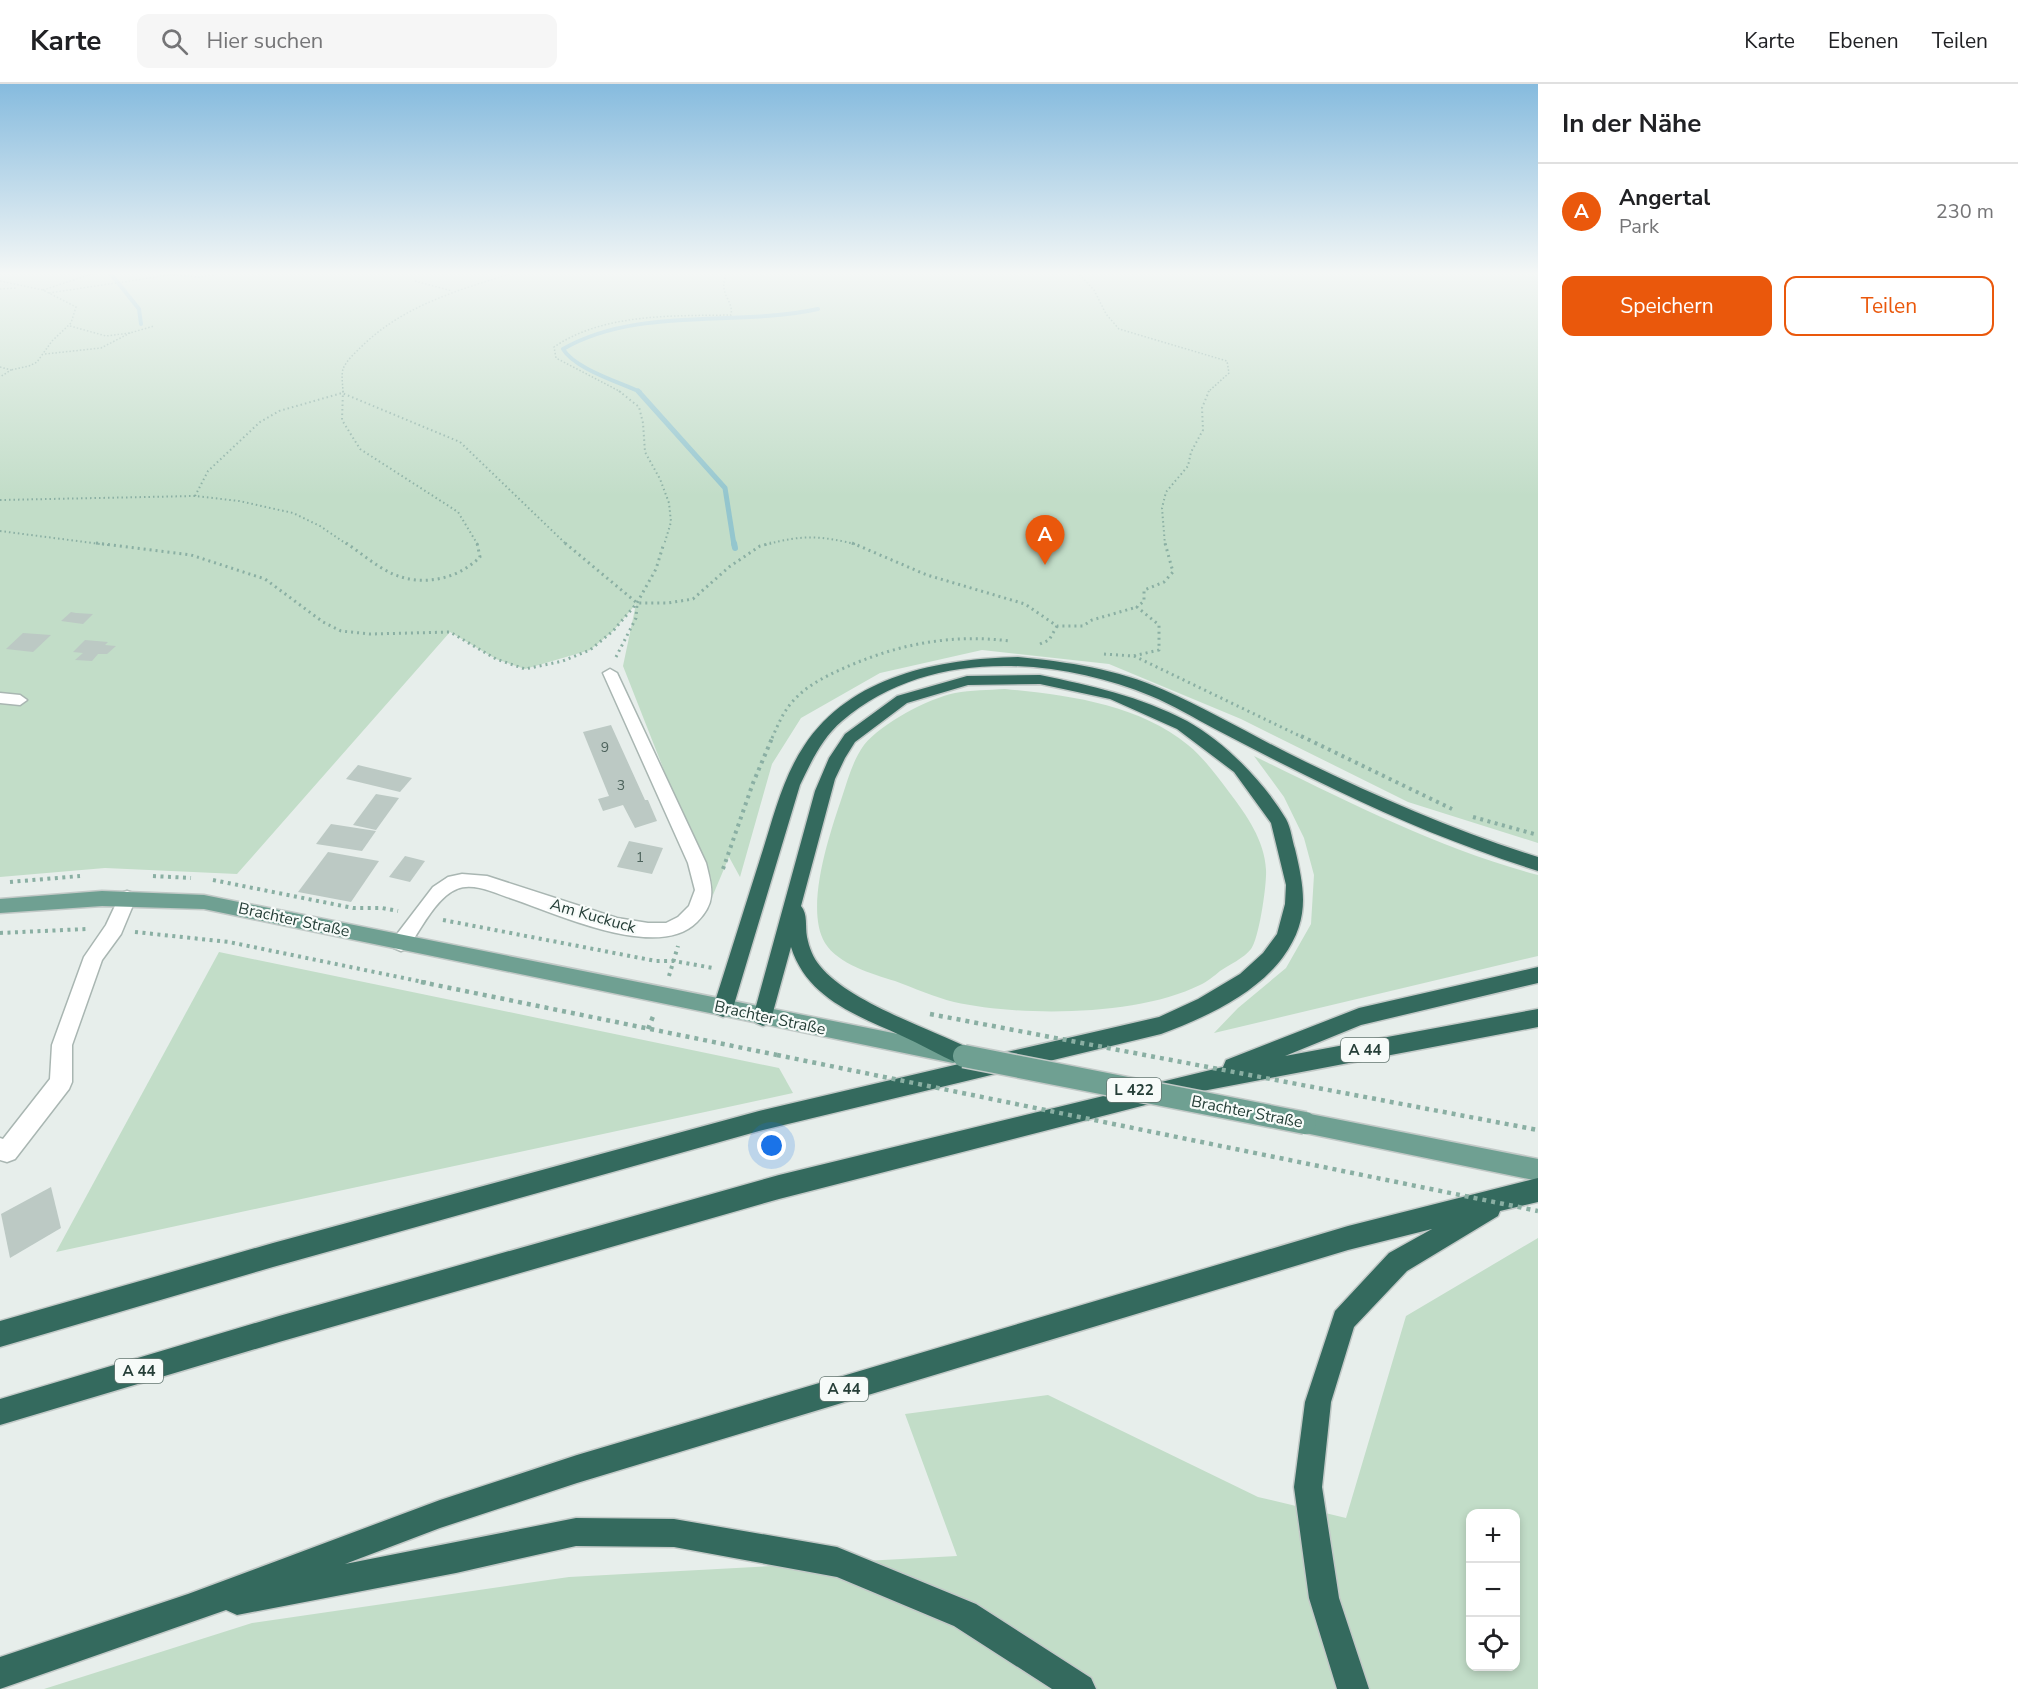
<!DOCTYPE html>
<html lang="de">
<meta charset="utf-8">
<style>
body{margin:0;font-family:"Nunito Sans",sans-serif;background:#f6f6f6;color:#202124}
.controls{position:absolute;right:18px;bottom:18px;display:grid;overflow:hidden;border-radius:12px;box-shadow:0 3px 9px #0003}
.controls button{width:54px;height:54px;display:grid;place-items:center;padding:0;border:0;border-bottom:2px solid #e0e0e0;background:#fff;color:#202124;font:30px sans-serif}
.you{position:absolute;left:772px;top:1062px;width:21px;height:21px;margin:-15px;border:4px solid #fff;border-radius:50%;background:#1a73e8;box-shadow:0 0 0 9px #1a73e833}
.badge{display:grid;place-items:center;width:39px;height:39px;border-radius:50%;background:#ea580c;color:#fff;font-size:20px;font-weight:700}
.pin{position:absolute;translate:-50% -50px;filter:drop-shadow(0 2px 3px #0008)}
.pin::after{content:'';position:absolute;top:32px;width:21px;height:18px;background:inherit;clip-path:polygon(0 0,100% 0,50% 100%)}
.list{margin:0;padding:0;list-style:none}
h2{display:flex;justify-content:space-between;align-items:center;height:78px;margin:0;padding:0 24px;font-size:26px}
h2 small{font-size:20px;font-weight:400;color:#757577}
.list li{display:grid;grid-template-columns:39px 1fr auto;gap:18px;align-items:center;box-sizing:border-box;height:96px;padding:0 24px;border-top:2px solid #e0e0e0}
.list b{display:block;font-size:22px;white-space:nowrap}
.list p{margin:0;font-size:20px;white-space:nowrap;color:#757577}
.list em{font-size:20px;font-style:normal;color:#757577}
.actions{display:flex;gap:12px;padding:18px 24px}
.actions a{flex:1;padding:14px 0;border:2px solid #ea580c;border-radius:12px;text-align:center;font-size:21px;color:#ea580c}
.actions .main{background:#ea580c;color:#fff}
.icon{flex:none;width:33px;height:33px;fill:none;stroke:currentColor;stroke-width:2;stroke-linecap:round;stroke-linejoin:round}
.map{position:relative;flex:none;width:1538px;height:1605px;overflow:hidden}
header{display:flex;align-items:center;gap:36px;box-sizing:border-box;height:84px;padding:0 30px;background:#fff;border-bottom:2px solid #e0e0e0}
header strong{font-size:28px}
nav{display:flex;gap:33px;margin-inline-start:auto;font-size:21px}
.search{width:420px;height:54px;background:#f6f6f6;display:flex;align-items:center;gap:15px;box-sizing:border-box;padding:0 21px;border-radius:12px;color:#757577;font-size:22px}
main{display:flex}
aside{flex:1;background:#fff}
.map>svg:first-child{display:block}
.green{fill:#c2ddc8;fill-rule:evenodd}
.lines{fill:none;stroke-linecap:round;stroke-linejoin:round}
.stream-far2{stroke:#94c6ce;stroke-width:4}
.stream-far1{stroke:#94c6ce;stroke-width:5}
.stream{stroke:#94c6ce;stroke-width:6}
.building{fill:#bcc9c4}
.minor-casing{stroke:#a9b6b2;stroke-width:3}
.major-casing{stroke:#c2c9c7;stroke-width:3}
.highway-casing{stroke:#c2c9c7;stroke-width:3}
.path-far4{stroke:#8aafa3;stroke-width:1.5;stroke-dasharray:1.5 2;stroke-linecap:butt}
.path-far3{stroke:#8aafa3;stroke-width:2;stroke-dasharray:1.5 3;stroke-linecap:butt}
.path-far2{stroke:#8aafa3;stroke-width:3;stroke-dasharray:2 4;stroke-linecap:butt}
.path-far1{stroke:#8aafa3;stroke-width:4;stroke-dasharray:3 4.5;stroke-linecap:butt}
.path{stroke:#8aafa3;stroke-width:4.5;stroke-dasharray:4 5;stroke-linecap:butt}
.minor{fill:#fff;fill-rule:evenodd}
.major{fill:#6fa092;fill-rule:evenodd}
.highway{fill:#346a5e;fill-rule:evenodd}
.major-bridge-casing{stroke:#c2c9c7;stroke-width:25;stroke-linecap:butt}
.path-bridge{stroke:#8aafa3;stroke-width:4.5;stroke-dasharray:4 5;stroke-linecap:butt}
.major-bridge{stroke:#6fa092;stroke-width:22}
.labels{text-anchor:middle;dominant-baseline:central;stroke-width:4.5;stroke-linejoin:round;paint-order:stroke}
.number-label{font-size:14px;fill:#4c625b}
.shield{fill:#f7fbf9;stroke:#657772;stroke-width:1.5}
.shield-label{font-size:15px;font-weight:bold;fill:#263f38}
.street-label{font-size:16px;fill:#263f38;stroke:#f7fbf9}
</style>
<header>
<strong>Karte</strong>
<div class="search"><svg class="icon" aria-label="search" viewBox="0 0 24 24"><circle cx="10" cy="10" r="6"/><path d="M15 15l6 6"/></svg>Hier suchen</div>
<nav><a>Karte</a><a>Ebenen</a><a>Teilen</a></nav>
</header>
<main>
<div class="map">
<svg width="1538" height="1605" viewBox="0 0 1538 1605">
<rect width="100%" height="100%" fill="#e7eeeb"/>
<g class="green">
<polygon points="0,188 1538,188 1538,759 1408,718 1241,635 1109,580 982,566 880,589 801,634 772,680 740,793 729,773 713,811 623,582 636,520 613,547 590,566 525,585 496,575 450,548 237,790 105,784 0,793"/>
<path d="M1005 605C1067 611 1138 620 1188 661 1204 674 1217 692 1229 708 1246 730 1265 757 1266 786 1267 800 1259 855 1251 865 1244 874 1229 881 1220 887 1214 892 1207 898 1200 901 1138 932 1021 933 954 918 934 913 914 904 895 897 872 890 838 880 825 859 804 824 830 749 842 713 848 695 853 676 864 661 882 639 927 615 955 609 971 606 989 606 1005 605Z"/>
<path d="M1254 672C1346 717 1439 765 1538 791V872L1214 949 1238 924 1286 884 1311 840 1314 791 1304 754 1284 713Z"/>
<polygon points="219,868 779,984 793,1009 56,1168"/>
<path d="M1538 1154V1605H44L252 1539 569 1493 957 1472 905 1330 1048 1311 1258 1413 1346 1434 1406 1232ZM1470 1430H1516V1582H1470Z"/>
</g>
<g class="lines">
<g class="stream-far2">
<polyline points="105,188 111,190 139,225 141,240"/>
<path d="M640 308C619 298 575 285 563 265 638 222 735 243 818 225"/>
</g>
<polyline class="stream-far1" points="638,307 725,404 734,461"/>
<polyline class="stream" points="734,459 735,464"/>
</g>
<g class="building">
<polygon points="71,528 76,529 93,530 83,540 61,537"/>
<polygon points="23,549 51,551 33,568 6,565"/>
<polygon points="85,556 108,558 105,561 116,562 107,570 98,570 92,577 75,576 83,569 73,568"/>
<polygon points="611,641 645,716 648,716 657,737 635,744 623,721 603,727 598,715 609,712 583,648"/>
<polygon points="358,681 412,694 400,708 346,695"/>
<polygon points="376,710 399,714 376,746 353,741"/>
<polygon points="331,740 376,747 362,767 316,760"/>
<polygon points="629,757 663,764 652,790 617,783"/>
<polygon points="328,768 379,777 351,818 298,808"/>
<polygon points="405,772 425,777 410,798 389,793"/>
<polygon points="51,1103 61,1144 10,1174 1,1130"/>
</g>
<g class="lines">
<defs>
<g id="minor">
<path d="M610 585 617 589 706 779C712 803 717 818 697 838 658 878 556 829 510 814 495 809 473 798 457 805 437 812 419 848 408 864L401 867 394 864 392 859 394 854 433 803 448 793 462 790 487 792 617 834 648 839H666L678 833 689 822 695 806 688 779 603 589Z"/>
<polygon points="0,609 20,611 27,616 20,621 0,619"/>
<polygon points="127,807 133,809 136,814 121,850 102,876 72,961 72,998 69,1005 15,1075 7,1078 0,1076 0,1054 3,1055 50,995 52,961 84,873 106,841 121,809"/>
</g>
<g id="major">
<polygon points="102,807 204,811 953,961 960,963 963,970 960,977 953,979 204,825 102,822 0,829 0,815"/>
<polygon points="1305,1029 1538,1075 1538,1097 1305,1049 1297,1046 1294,1039 1297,1032"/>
</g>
<g id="highway">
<path d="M1018 573C1068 578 1117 585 1164 606 1212 627 1258 655 1306 678 1382 715 1458 748 1538 773V787C1469 765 1402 738 1336 706 1296 687 1255 666 1215 645 1194 634 1173 621 1151 612 1054 572 926 564 842 637 822 654 811 678 800 701L733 924 730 930 723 933 716 930 713 924C729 873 745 823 761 772 773 735 782 695 804 662 851 591 939 575 1018 573Z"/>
<path d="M1040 591C1092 602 1139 612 1187 637 1225 658 1264 698 1286 735 1291 744 1292 756 1295 765 1305 807 1310 836 1283 873 1255 911 1204 934 1161 950L759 1047 273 1183 0 1263V1237L273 1159 759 1027 959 980C939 971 920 960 900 951 856 931 807 914 791 863L770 939 763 942 756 939 753 933 815 707 829 674 845 650 897 612 967 592ZM1040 600 1110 615 1177 645 1234 688 1271 739 1286 801 1285 820 1277 850 1263 869 1240 890 1198 915 1159 933 972 976 974 972 971 965C928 944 849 918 820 882 813 874 809 863 807 853 805 842 808 830 801 822L835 695 845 674 855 658 907 619 968 601Z"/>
<polygon points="1538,883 1538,899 1361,941 1285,972 1538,925 1538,943 1192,1009 779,1115 279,1258 0,1341 0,1315 279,1232 779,1091 1223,983 1226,976 1359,924"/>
<polygon points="1538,1094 1538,1118 1500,1127 1498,1132 1407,1187 1354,1243 1331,1318 1322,1403 1339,1514 1369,1605 1337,1605 1309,1514 1294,1403 1305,1318 1335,1227 1389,1169 1432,1145 1348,1166 577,1399 440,1444 345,1480 576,1434 674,1435 837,1463 976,1520 1091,1594 1096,1605 1052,1605 954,1542 837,1493 674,1463 576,1462 456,1489 237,1531 226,1526 0,1605 0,1573 188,1510 440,1416 577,1371 1348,1142"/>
</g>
</defs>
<use href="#minor" class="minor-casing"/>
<use href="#major" class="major-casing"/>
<use href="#highway" class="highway-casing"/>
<g class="path-far4">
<polyline points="1077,188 1094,206 1106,230 1119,245 1227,277 1229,289 1208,308"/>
<polyline points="0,197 43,206 76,223 71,239 52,257 37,278 29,282 11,286"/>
<polyline points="415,197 452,207"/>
<polyline points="0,205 17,204"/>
<polyline points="43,206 98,188"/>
<polyline points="49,209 170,191 199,193 232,188"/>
<polyline points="70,242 106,252 130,249 154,242"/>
<polyline points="45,270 101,264 130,249"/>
<polyline points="0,283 11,286 0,293"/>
<path d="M343 308C343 302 341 292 343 285 346 277 355 269 360 264 403 221 461 205 517 188"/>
<path d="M621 308 556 274 554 263C604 229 673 232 731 231 734 215 717 211 727 188"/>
</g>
<g class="path-far3">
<polyline points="343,307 342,336 360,365 458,428 478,461"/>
<polyline points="619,307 639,323 643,339 645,368 660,395 669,419 671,438 664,461"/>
<polyline points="195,412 208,387 260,338 279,327 342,309 460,358 567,461"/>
<polyline points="0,416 195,412 239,417 293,429 320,442 348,461"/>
<polyline points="0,447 108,461"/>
<path d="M765 461C803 450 822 452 859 461"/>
<polyline points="1165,461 1162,424 1166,408 1188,382 1191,368 1203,346 1202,324 1209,307"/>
</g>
<g class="path-far2">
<polyline points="96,459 191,471 265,495 323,538 341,547 370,550 450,548 496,575 525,585 563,577 590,566 613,547 637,519 656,485 664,459"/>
<path d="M346 459C361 469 377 483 393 490 423 503 458 495 480 473L477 459"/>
<polyline points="565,459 637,519 668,519 693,515 729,483 760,462 771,459"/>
<polyline points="852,459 927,491 1025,520 1057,542 1083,542 1092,536 1137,523"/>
<polyline points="1040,560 1049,556 1057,542"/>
<polyline points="1104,570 1133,572 1159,566 1159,541 1137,523 1144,517 1144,506 1164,498 1173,488 1165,459"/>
<polyline points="1134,572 1304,654"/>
<polyline points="616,573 636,534 637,520"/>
<path d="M772 654C778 641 783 628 793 617 808 600 830 590 851 581 903 559 954 550 1010 557"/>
</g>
<g class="path-far1">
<polyline points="1301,652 1452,725"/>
<polyline points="1473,733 1538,751"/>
<polyline points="723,785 753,699 773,652"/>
<polyline points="153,792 191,794"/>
<polyline points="213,796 353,824 382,824 398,827"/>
<polyline points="10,798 80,792"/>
<polyline points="443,836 656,877 674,877 713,884"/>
<polyline points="135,848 229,858 428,899"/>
<polyline points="0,849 86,845"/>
<polyline points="669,892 678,862"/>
</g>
<g class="path">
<polyline points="421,898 777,971"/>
<polyline points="648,945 654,930"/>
</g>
<use href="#minor" class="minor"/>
<use href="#major" class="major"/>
<use href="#highway" class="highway"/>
<defs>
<polyline id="major-bridge" points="964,972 1305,1039"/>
</defs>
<use href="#major-bridge" class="major-bridge-casing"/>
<g class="path-bridge">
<polyline points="930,930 1538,1046"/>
<polyline points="777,971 1538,1127"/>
</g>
<use href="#major-bridge" class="major-bridge"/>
</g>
<linearGradient id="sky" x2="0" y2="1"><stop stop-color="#86bbde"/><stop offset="0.46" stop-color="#f4f7f6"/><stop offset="1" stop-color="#f4f7f6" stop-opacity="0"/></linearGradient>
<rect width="1538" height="412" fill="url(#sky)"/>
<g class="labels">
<g class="number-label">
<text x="605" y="663">9</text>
<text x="621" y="701">3</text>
<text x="640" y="773">1</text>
</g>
<g class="shield">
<rect x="1341" y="954" width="48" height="24" rx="4.5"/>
<rect x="1107" y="994" width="54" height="24" rx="4.5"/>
<rect x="115" y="1275" width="48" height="24" rx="4.5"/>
<rect x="820" y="1293" width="48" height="24" rx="4.5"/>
</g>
<g class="shield-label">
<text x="1365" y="966">A 44</text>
<text x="1134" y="1006">L 422</text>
<text x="139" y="1287">A 44</text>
<text x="844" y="1305">A 44</text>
</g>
<g class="street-label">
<text transform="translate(593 832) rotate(16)">Am Kuckuck</text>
<text transform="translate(294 836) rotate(12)">Brachter Straße</text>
<text transform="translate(770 934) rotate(12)">Brachter Straße</text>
<text transform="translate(1247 1028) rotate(11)">Brachter Straße</text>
</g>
</g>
</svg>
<div class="controls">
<button>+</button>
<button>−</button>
<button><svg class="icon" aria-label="locate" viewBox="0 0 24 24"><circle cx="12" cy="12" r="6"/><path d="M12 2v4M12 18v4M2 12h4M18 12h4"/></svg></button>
</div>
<div class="you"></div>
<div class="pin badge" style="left:1045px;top:481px">A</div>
</div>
<aside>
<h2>In der Nähe<small></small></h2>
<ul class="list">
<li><span class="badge">A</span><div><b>Angertal</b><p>Park</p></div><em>230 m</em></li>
</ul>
<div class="actions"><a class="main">Speichern</a><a>Teilen</a></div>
</aside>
</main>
